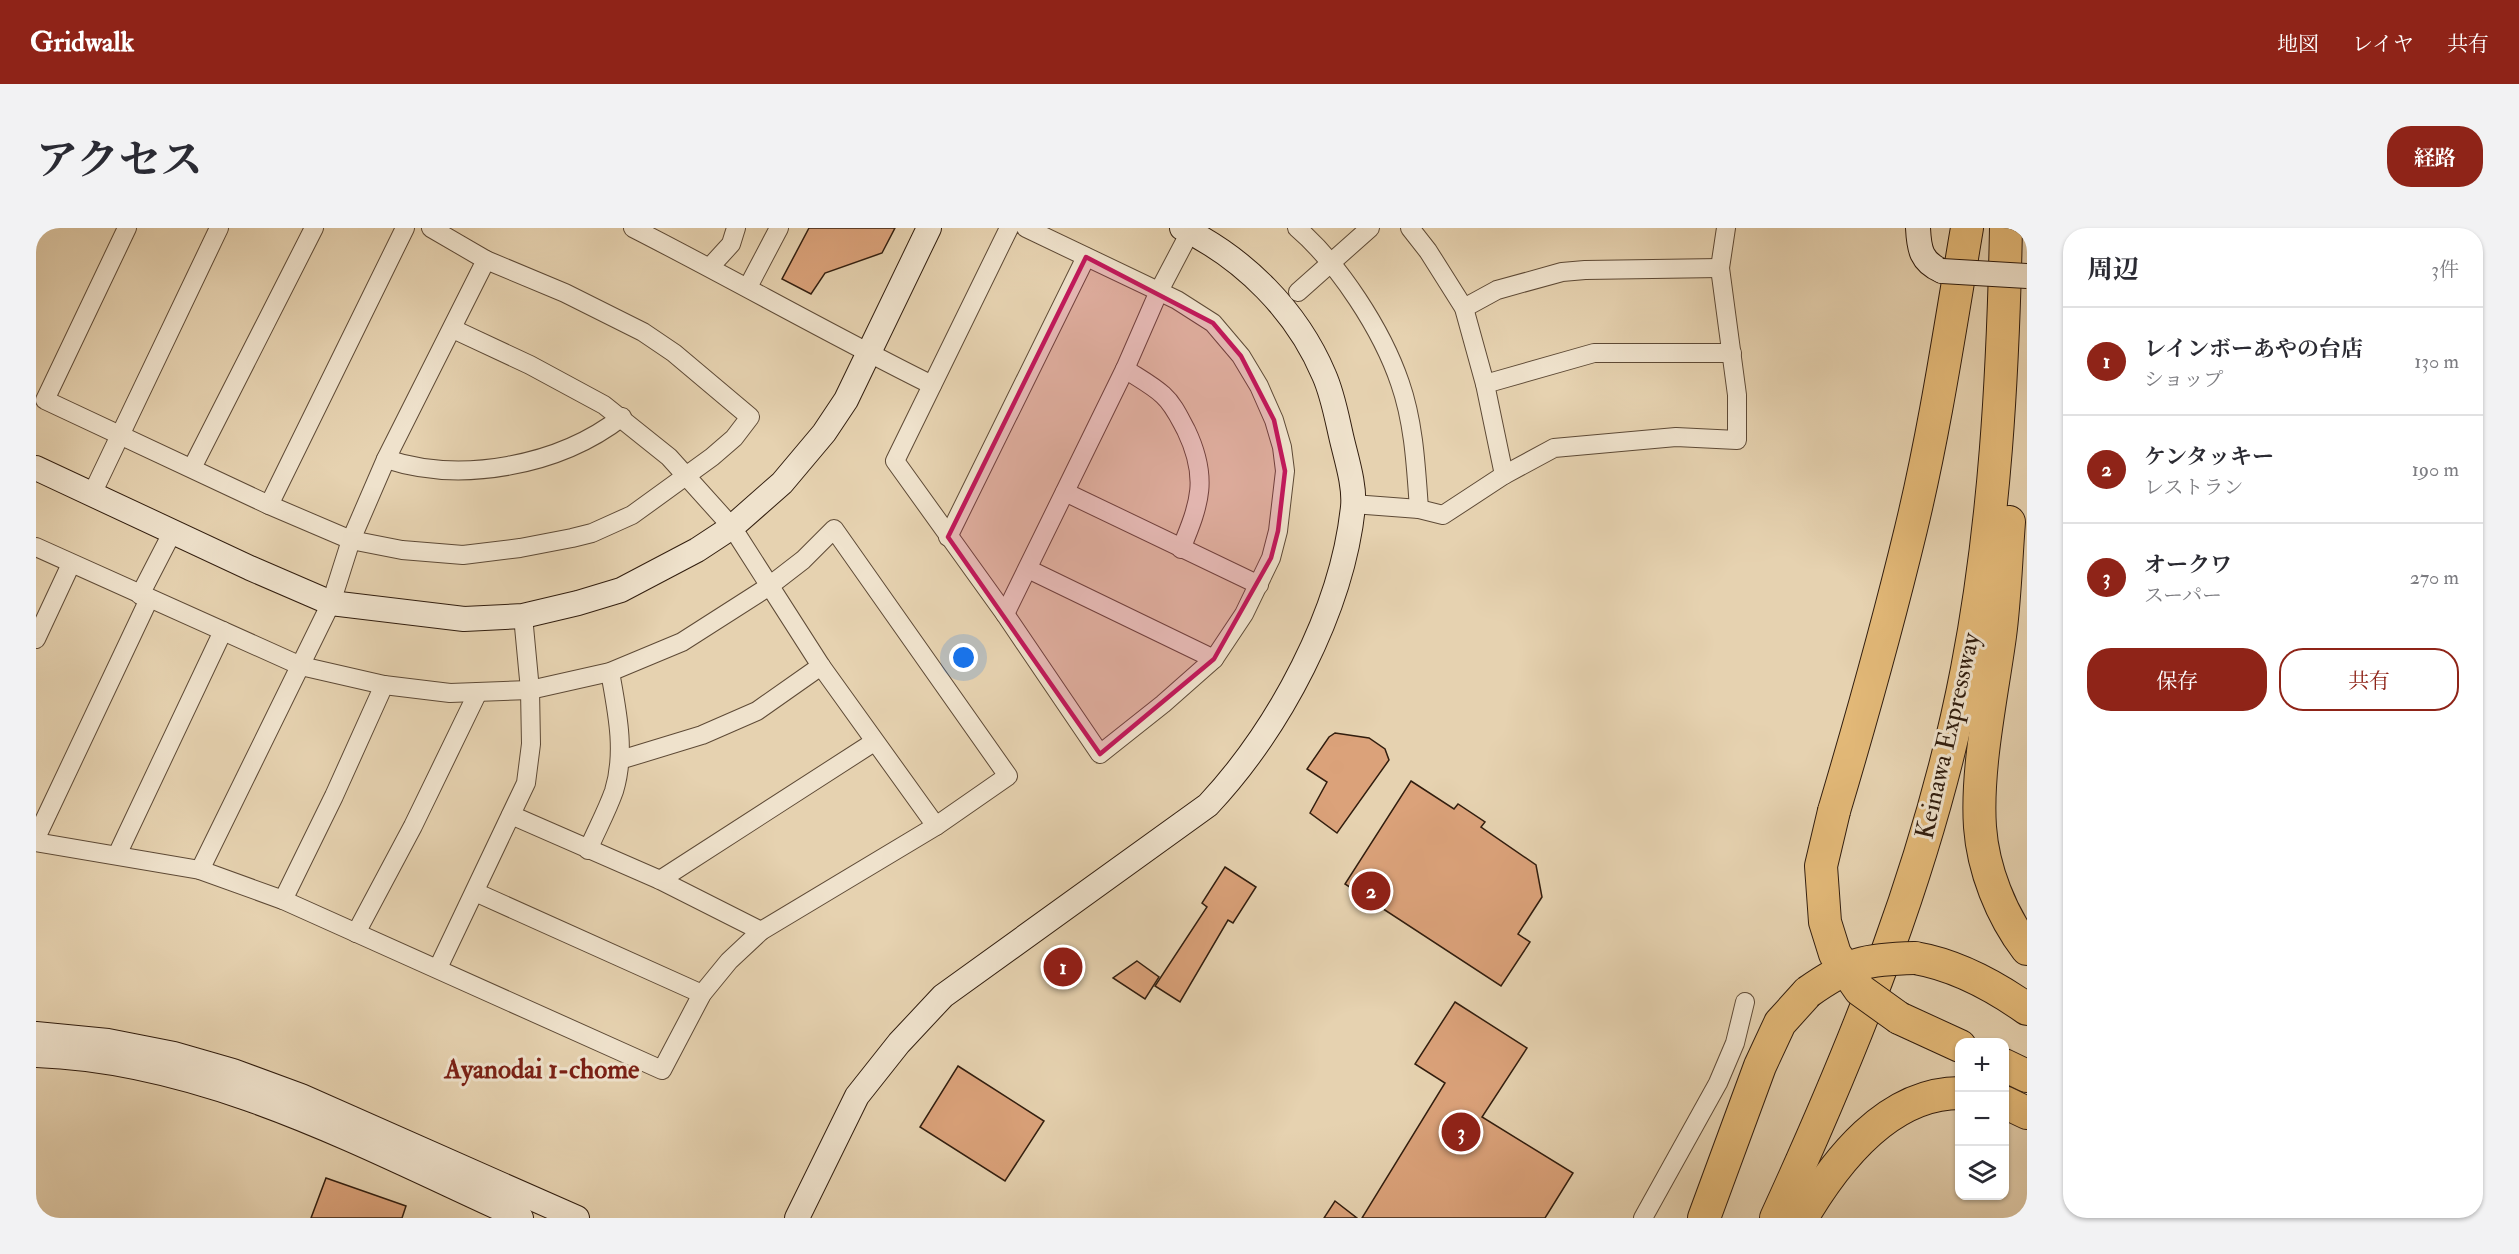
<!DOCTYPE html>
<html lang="ja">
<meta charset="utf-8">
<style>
body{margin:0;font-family:"IM FELL Double Pica","Noto Serif JP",serif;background:#f2f2f3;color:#2b2b33}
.controls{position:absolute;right:18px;bottom:18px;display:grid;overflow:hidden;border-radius:12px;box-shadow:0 2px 4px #0004}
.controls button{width:54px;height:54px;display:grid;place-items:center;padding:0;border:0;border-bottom:2px solid #e1e1e2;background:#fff;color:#2b2b33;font:30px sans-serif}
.you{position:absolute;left:928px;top:430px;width:21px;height:21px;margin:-15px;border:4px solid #fff;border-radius:50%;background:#1a73e8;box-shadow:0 0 0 9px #1a73e833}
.badge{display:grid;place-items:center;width:39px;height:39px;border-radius:50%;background:#8f2418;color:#fff;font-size:20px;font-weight:700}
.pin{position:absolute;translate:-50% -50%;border:3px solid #fff;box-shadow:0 2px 6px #0006}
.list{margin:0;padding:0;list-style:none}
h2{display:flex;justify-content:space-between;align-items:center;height:78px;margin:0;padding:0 24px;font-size:26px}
h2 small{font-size:20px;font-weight:400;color:#7c7c81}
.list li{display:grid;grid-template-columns:39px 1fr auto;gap:18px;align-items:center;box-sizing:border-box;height:108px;padding:0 24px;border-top:2px solid #e1e1e2}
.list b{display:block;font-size:22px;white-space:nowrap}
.list p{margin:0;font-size:20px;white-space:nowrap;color:#7c7c81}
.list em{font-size:20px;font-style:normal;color:#7c7c81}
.actions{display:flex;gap:12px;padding:18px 24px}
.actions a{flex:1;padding:14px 0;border:2px solid #8f2418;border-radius:24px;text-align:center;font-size:21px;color:#8f2418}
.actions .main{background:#8f2418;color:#fff}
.icon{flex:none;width:33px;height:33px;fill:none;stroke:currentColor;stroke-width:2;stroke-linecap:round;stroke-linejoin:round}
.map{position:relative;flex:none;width:1991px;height:990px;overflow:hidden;border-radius:24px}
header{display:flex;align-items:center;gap:36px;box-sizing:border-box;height:84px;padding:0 30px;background:#8f2418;color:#fff}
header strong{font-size:28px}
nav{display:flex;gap:33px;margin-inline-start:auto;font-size:21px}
.intro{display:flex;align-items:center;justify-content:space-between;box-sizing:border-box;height:144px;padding:0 36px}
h1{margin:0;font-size:42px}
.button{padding:15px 27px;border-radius:24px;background:#8f2418;color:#fff;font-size:21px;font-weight:700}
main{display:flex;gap:36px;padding:0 36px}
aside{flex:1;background:#fff;border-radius:24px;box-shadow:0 2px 4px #0004}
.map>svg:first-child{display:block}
.building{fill:#dba27a;stroke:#311d0e;stroke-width:1.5}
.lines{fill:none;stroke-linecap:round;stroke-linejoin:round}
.street-casing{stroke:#5e4a36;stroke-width:20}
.secondary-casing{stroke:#311d0e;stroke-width:26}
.highway-casing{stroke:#311d0e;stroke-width:34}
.street{stroke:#efe2cc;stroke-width:18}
.secondary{stroke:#efe2cc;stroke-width:24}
.highway{stroke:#e3b978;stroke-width:32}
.secondary-bridge-casing{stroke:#311d0e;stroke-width:26;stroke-linecap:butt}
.highway-bridge-casing{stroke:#311d0e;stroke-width:34;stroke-linecap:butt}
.secondary-bridge{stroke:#efe2cc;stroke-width:24}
.highway-bridge{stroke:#e3b978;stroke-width:32}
.marked{fill:#c2185b;fill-opacity:0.2;stroke:#c2185b;stroke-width:4.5;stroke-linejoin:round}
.labels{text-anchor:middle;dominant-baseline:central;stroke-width:6;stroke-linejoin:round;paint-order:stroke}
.street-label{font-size:26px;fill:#311d0e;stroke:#efe2cc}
.neighbourhood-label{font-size:27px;font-weight:bold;fill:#7a1f14;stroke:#efe2cc}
</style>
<header>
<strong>Gridwalk</strong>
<nav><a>地図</a><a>レイヤ</a><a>共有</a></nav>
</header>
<div class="intro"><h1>アクセス</h1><a class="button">経路</a></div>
<main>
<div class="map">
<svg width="1991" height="990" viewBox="0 0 1991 990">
<rect width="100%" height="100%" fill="#e6d2b0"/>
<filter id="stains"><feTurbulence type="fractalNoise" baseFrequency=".00333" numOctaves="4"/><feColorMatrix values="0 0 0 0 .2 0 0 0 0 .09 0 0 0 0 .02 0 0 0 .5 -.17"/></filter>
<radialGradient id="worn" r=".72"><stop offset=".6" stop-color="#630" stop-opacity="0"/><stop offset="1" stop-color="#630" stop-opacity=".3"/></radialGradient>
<g class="building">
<polygon points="773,0 859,0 846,25 789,45 775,66 746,51"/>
<polygon points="1299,505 1333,510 1349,521 1353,532 1301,605 1274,585 1291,554 1271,541 1293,509"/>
<polygon points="1375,553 1418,581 1422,576 1449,594 1445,599 1500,637 1506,669 1482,706 1494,714 1465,758 1309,656"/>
<polygon points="1189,639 1220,659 1197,695 1192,692 1144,774 1119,758 1171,679 1166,675"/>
<polygon points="1034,723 1044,734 1018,758 1008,747"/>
<polygon points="1101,733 1123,749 1109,771 1077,750"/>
<polygon points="1419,774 1491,820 1446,889 1537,945 1509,990 1326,990 1409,855 1379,836"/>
<polygon points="922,838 1008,893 969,953 884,899"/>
<polygon points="290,950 370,978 366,990 275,990"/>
<polygon points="1299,973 1321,990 1288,990"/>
</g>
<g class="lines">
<defs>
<g id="street">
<polyline points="91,0 9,172 233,277 315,312 366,322 427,327 484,320 536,310 556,305 596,287 676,229 698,210 714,189 638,125 607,104 529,65 450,32 395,0"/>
<path d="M597 0C697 51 795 107 896 157"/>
<polyline points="973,0 859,233 969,386 1064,526 1127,476 1178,431 1208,386 1235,330 1242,303 1249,243 1246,219 1238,192 1223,158 1205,128 1177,95 1141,72 990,0"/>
<path d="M1261 0C1303 36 1346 102 1364 155 1378 195 1380 239 1383 281"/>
<polyline points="1374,0 1392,23 1428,80 1449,156 1468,247"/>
<polyline points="674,39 695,16 700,0"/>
<polyline points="712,59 743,0"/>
<polyline points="1262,64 1334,0"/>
<polyline points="1428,80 1461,62 1526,44 1549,42 1684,40"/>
<polyline points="417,101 494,137 568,177 633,229 696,299 785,438 900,598"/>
<path d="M1089 141C1101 149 1116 157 1127 167 1138 177 1143 189 1150 202 1173 250 1164 275 1145 321"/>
<polyline points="1449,156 1558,125 1696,125"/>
<path d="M350 231C425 256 523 238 586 189"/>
<polyline points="156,240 278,0"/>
<polyline points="1029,264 1223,357"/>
<polyline points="56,266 183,0"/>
<polyline points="1317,276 1383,281 1407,287 1468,247 1518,220 1640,209 1701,212 1701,167 1684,40 1690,0"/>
<polyline points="233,277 369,0"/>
<polyline points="912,309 1050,29"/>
<polyline points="0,319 265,438 348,457 414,465 494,462 574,444 646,414 732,359 767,332 798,301 972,548 900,598 725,703 693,733 666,766 626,842 247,672 164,642 0,614"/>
<polyline points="992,341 1178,431"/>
<polyline points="104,367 137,303"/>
<polyline points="969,386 1089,141 1123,63 1154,4"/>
<polyline points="0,411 35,336"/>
<polyline points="584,532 666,507 721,483 785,438"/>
<polyline points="475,587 624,652 725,703"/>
<polyline points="0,610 113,371"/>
<path d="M552 622C560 603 571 583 578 563 590 524 581 483 574 444"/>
<polyline points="81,627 187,403"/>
<polyline points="164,642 295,375 315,312 350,231 450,32"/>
<polyline points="624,652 838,514"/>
<polyline points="439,664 666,766"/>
<polyline points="247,672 298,568 348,457"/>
<polyline points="320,705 377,598 442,464"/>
<polyline points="402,740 490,555 495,516 494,462 487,388"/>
<polyline points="1607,990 1682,855 1699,815 1709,774"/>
</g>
<g id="secondary">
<path d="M1882 0C1883 21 1885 34 1906 43"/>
<polyline points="0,240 214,340 295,375 428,391 487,388 542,375 585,362 661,322 696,299 746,255 788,205 810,172 893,0"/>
<polyline points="0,806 72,813 138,826 197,843 265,868 541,990"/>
<path d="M0 827C173 833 330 920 485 990"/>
<path d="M761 990 821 868 863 815 907 768 1172 577C1243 501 1306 384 1317 279 1319 258 1311 233 1306 212 1301 191 1297 167 1288 147 1261 83 1208 30 1146 0"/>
</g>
<g id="highway">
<path d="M1973 294C1970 332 1969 371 1964 408 1956 467 1940 541 1944 599 1947 641 1965 687 1991 721"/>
<path d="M1798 583C1826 489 1852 396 1875 301 1899 202 1914 100 1931 0"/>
<path d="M1879 730C1920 737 1957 757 1991 781"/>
<polyline points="1863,790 1924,818"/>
<polyline points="1968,837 1991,848"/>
<polyline points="1968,874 1991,885"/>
<polyline points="1668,990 1724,838 1744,795 1772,764"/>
<path d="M1740 990C1821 813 1894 633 1931 441 1959 296 1967 147 1970 0"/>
<path d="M1766 990C1799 934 1851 865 1924 865"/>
</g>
</defs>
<use href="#street" class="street-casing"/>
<use href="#secondary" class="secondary-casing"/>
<use href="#highway" class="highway-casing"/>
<use href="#street" class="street"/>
<use href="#secondary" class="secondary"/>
<use href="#highway" class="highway"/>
<defs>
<polyline id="secondary-bridge" points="1906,43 1991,48"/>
<g id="highway-bridge">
<polyline points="1798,583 1785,638 1789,694 1799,726 1824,762 1863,790"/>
<path d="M1772 764C1813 735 1829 731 1879 730"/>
</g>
</defs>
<use href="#secondary-bridge" class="secondary-bridge-casing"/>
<use href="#highway-bridge" class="highway-bridge-casing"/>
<use href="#secondary-bridge" class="secondary-bridge"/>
<use href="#highway-bridge" class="highway-bridge"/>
</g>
<path class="marked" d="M1050 29 1177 95 1205 128 1238 192 1249 243 1242 303 1235 330 1178 431 1064 526 912 309Z"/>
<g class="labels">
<g class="street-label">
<text transform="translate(1912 508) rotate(-77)">Keinawa Expressway</text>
</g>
<g class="neighbourhood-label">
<text x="506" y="841">Ayanodai 1-chome</text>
</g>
</g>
<rect width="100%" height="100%" filter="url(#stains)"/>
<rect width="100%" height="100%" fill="url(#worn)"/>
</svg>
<div class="controls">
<button>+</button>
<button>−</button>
<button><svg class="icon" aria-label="layers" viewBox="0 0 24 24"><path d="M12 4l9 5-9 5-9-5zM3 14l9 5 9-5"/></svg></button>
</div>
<div class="you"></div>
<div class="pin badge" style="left:1027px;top:739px">1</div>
<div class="pin badge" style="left:1335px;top:663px">2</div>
<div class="pin badge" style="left:1425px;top:904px">3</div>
</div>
<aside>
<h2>周辺<small>3件</small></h2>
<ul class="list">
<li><span class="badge">1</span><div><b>レインボーあやの台店</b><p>ショップ</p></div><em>130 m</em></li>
<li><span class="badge">2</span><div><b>ケンタッキー</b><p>レストラン</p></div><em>190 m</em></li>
<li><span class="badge">3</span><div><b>オークワ</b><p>スーパー</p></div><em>270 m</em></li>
</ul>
<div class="actions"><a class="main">保存</a><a>共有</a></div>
</aside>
</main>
